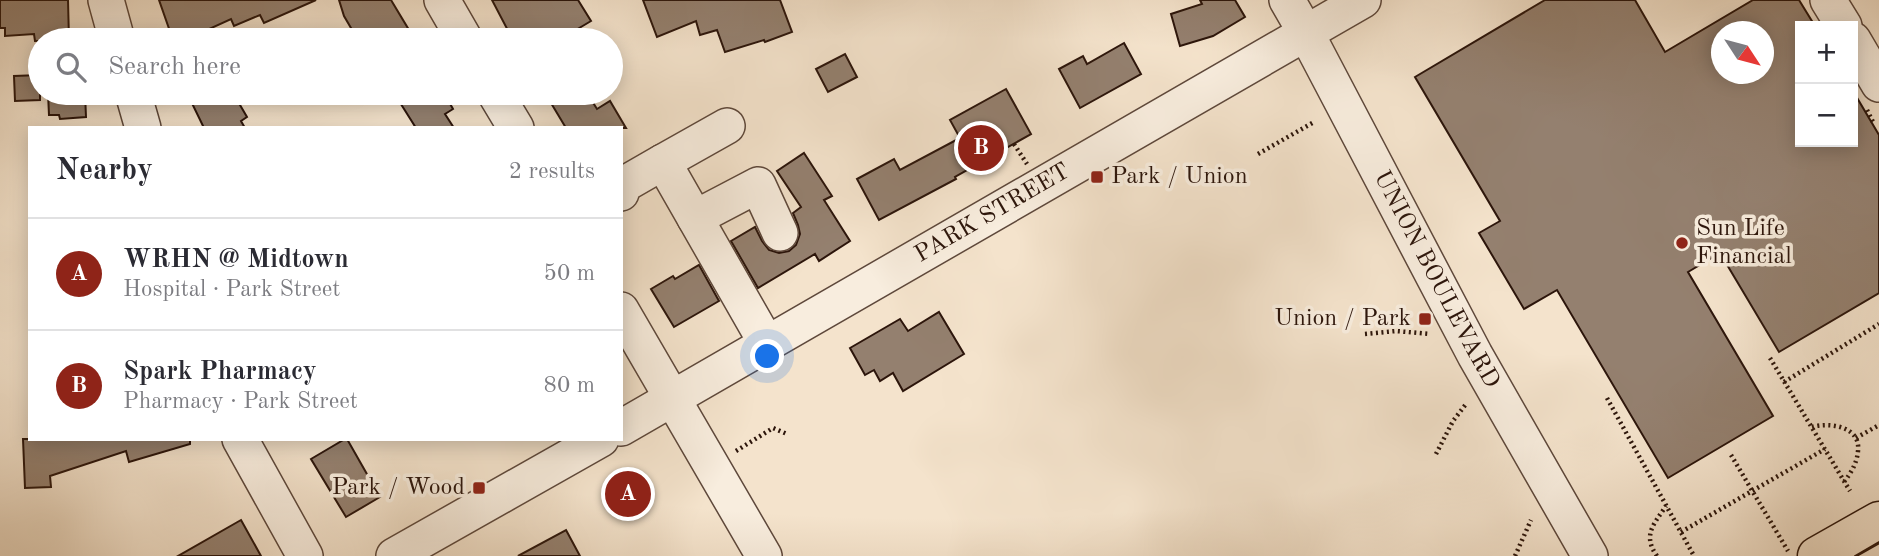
<!DOCTYPE html>
<meta charset="utf-8">
<style>
body{margin:0;font-family:"Old Standard TT",serif;background:#f7f7f7;color:#2b2b33}
.controls{position:absolute;right:21px;top:21px;display:grid;overflow:hidden;border-radius:0px;box-shadow:0 4px 18px #0003}
.controls button{width:63px;height:63px;display:grid;place-items:center;padding:0;border:0;border-bottom:2px solid #e1e1e2;background:#fff;color:#2b2b33;font:35px sans-serif}
.compass{position:absolute;left:1711px;top:21px;width:63px;height:63px;border-radius:50%;background:#fff;box-shadow:0 4px 18px #0003;rotate:126deg}
.you{position:absolute;left:768px;top:357px;width:24px;height:24px;margin:-18px;border:5px solid #fff;border-radius:50%;background:#1a73e8;box-shadow:0 0 0 10px #1a73e833}
.badge{display:grid;place-items:center;width:46px;height:46px;border-radius:50%;background:#8f2418;color:#fff;font-size:23px;font-weight:700}
.pin{position:absolute;translate:-50% -50%;border:4px solid #fff;box-shadow:0 2px 7px #0006}
.list{margin:0;padding:0;list-style:none}
h2{display:flex;justify-content:space-between;align-items:center;height:91px;margin:0;padding:0 28px;font-size:30px}
h2 small{font-size:23px;font-weight:400;color:#7c7c81}
.list li{display:grid;grid-template-columns:46px 1fr auto;gap:21px;align-items:center;box-sizing:border-box;height:112px;padding:0 28px;border-top:2px solid #e1e1e2}
.list b{display:block;font-size:26px;white-space:nowrap}
.list p{margin:0;font-size:23px;white-space:nowrap;color:#7c7c81}
.list em{font-size:23px;font-style:normal;color:#7c7c81}
.icon{flex:none;width:38px;height:38px;fill:none;stroke:currentColor;stroke-width:2;stroke-linecap:round;stroke-linejoin:round}
.map{position:relative;flex:none;width:1879px;height:556px;overflow:hidden}
.search{position:absolute;background:#fff;box-shadow:0 4px 18px #0003;left:28px;top:28px;width:595px;height:77px;display:flex;align-items:center;gap:18px;box-sizing:border-box;padding:0 24px;border-radius:38px;color:#7c7c81;font-size:26px}
.panel{position:absolute;background:#fff;box-shadow:0 4px 18px #0003;left:28px;top:126px;width:595px;height:315px;border-radius:0px}
.map>svg:first-child{display:block}
.building{fill:#94806f;stroke:#2c150b;stroke-width:2;fill-rule:evenodd}
.lines{fill:none;stroke-linecap:round;stroke-linejoin:round}
.minor-casing{stroke:#5e483b;stroke-width:38}
.major-casing{stroke:#2c150b;stroke-width:41}
.path{stroke:#2c150b;stroke-width:4.5;stroke-dasharray:2 3.5;stroke-linecap:butt}
.minor{stroke:#f8edde;stroke-width:35}
.major{stroke:#f4e3cc;stroke-width:38}
.tram{stroke:#2c150b;stroke-width:2}
.poi-dot{fill:#8f2418;stroke:#f8edde;stroke-width:2.5}
.labels{text-anchor:middle;dominant-baseline:central;stroke-width:7;stroke-linejoin:round;paint-order:stroke}
.poi-label{font-size:24px;fill:#2c150b;stroke:#f8edde;text-anchor:start}
.street-label{font-size:24px;fill:#2c150b;stroke:#f8edde}
</style>
<div class="map">
<svg width="1879" height="556" viewBox="0 0 1879 556">
<rect width="100%" height="100%" fill="#f4e3cc"/>
<filter id="stains"><feTurbulence type="fractalNoise" baseFrequency=".00286" numOctaves="4"/><feColorMatrix values="0 0 0 0 .2 0 0 0 0 .09 0 0 0 0 .02 0 0 0 .5 -.17"/></filter>
<radialGradient id="worn" r=".72"><stop offset=".6" stop-color="#630" stop-opacity="0"/><stop offset="1" stop-color="#630" stop-opacity=".3"/></radialGradient>
<g class="building">
<polygon points="0,0 68,0 69,40 35,41 34,34 5,36 5,28 0,28"/>
<polygon points="159,0 316,0 264,23 260,15 234,26 231,19 198,34 200,40 173,40"/>
<polygon points="339,0 391,0 409,30 391,40 358,40 344,16"/>
<polygon points="492,0 578,0 591,21 559,40 513,40"/>
<polygon points="643,0 780,0 792,32 765,42 764,40 725,52 717,30 700,35 696,21 657,37"/>
<polygon points="1200,0 1235,0 1245,17 1213,36 1180,46 1171,14 1202,4"/>
<path d="M1545 0H1635L1665 52 1753 0H1799L1815 26H1800V142H1853V91L1879 135V293L1779 352 1720 253 1688 272 1773 416 1668 478 1557 290 1524 309 1479 233 1500 221 1415 77ZM1721 32H1763V74H1721Z"/>
<polygon points="1124,43 1141,74 1080,108 1059,69 1083,56 1087,64"/>
<polygon points="845,54 857,77 828,92 816,69"/>
<polygon points="40,75 40,100 15,101 14,76"/>
<polygon points="1006,89 1031,134 955,177 956,179 879,220 857,179 894,159 900,170 960,138 950,120"/>
<polygon points="48,93 85,93 86,117 60,119 59,115 49,115"/>
<polygon points="187,93 233,93 247,117 241,121 245,128 204,128"/>
<polygon points="394,93 444,93 453,109 445,114 454,128 416,128"/>
<polygon points="545,93 587,93 597,109 610,101 626,128 566,128"/>
<polygon points="804,153 832,196 824,200 850,241 819,261 815,254 758,288 731,241 755,227 762,241 769,250 779,253 789,251 796,245 800,234 798,225 793,213 801,207 777,171"/>
<polygon points="699,265 719,301 674,327 651,289 673,276 675,279"/>
<polygon points="939,312 964,354 903,391 893,373 880,381 874,370 865,375 850,348 900,319 908,331"/>
<polygon points="23,439 190,439 190,444 129,462 126,451 50,476 51,487 25,488"/>
<polygon points="345,439 347,439 380,497 346,517 311,459"/>
<polygon points="241,520 261,556 178,556"/>
<polygon points="566,530 580,556 518,556"/>
</g>
<g class="lines">
<defs>
<g id="minor">
<polyline points="106,0 117,40"/>
<polyline points="442,0 465,40"/>
<path id="s1" d="M1287 0 1306 33 1475 355 1590 556"/>
<polyline points="1828,0 1844,26"/>
<polyline points="1853,40 1879,84"/>
<polyline points="133,93 143,128"/>
<polyline points="495,93 516,128"/>
<polyline points="727,126 663,162 767,344"/>
<polyline points="621,193 623,185 663,162"/>
<polyline points="695,218 758,185 780,233"/>
<polyline points="621,310 764,556"/>
<path id="s2" d="M621 428 1363 0"/>
<polyline points="240,439 305,556"/>
<polyline points="394,556 601,439"/>
</g>
<polyline id="major" points="1817,556 1879,521"/>
</defs>
<use href="#minor" class="minor-casing"/>
<use href="#major" class="major-casing"/>
<g class="path">
<polyline points="1867,110 1873,122"/>
<polyline points="1014,144 1027,164"/>
<polyline points="1258,154 1314,122"/>
<polyline points="1365,334 1396,331 1430,334"/>
<polyline points="1770,358 1850,491"/>
<polyline points="1784,382 1879,324"/>
<polyline points="1607,398 1694,556"/>
<path d="M1812 427C1829 422 1861 426 1858 451 1857 463 1851 473 1844 482"/>
<polyline points="1856,438 1879,425"/>
<polyline points="736,451 773,428 787,434"/>
<polyline points="1436,454 1453,421 1466,404"/>
<polyline points="1731,455 1788,551"/>
<polyline points="1681,532 1825,449"/>
<polyline points="1515,556 1531,520"/>
<path d="M1657 556C1642 535 1654 524 1666 506"/>
</g>
<use href="#minor" class="minor"/>
<use href="#major" class="major"/>
<polyline class="tram" points="1855,556 1879,542"/>
</g>
<g class="poi-dot">
<rect x="1090" y="170" width="14" height="14" rx="3.5"/>
<circle cx="1682" cy="243" r="7"/>
<rect x="1418" y="312" width="14" height="14" rx="3.5"/>
<rect x="472" y="481" width="14" height="14" rx="3.5"/>
</g>
<g class="labels">
<g class="poi-label">
<text x="1111" y="177">Park / Union</text>
<text x="1696" y="229">Sun Life<tspan x="1696" dy="28">Financial</tspan></text>
<text x="1411" y="319" text-anchor="end">Union / Park</text>
<text x="465" y="488" text-anchor="end">Park / Wood</text>
</g>
<g class="street-label">
<text stroke="none"><textPath href="#s2" startOffset="429">PARK STREET</textPath></text>
<text stroke="none"><textPath href="#s1" startOffset="317">UNION BOULEVARD</textPath></text>
</g>
</g>
<rect width="100%" height="100%" filter="url(#stains)"/>
<rect width="100%" height="100%" fill="url(#worn)"/>
</svg>
<div class="controls">
<button>+</button>
<button>−</button>
</div>
<svg class="compass" viewBox="-18 -18 36 36"><path d="M0-13l5 13h-10z" fill="#e53935"/><path d="M0 13l5-13h-10z" fill="#7c7c81"/></svg>
<div class="you"></div>
<div class="pin badge" style="left:628px;top:494px">A</div>
<div class="pin badge" style="left:981px;top:148px">B</div>
<div class="search"><svg class="icon" aria-label="search" viewBox="0 0 24 24"><circle cx="10" cy="10" r="6"/><path d="M15 15l6 6"/></svg>Search here</div>
<section class="panel">
<h2>Nearby<small>2 results</small></h2>
<ul class="list">
<li><span class="badge">A</span><div><b>WRHN @ Midtown</b><p>Hospital · Park Street</p></div><em>50 m</em></li>
<li><span class="badge">B</span><div><b>Spark Pharmacy</b><p>Pharmacy · Park Street</p></div><em>80 m</em></li>
</ul>
</section>
</div>
